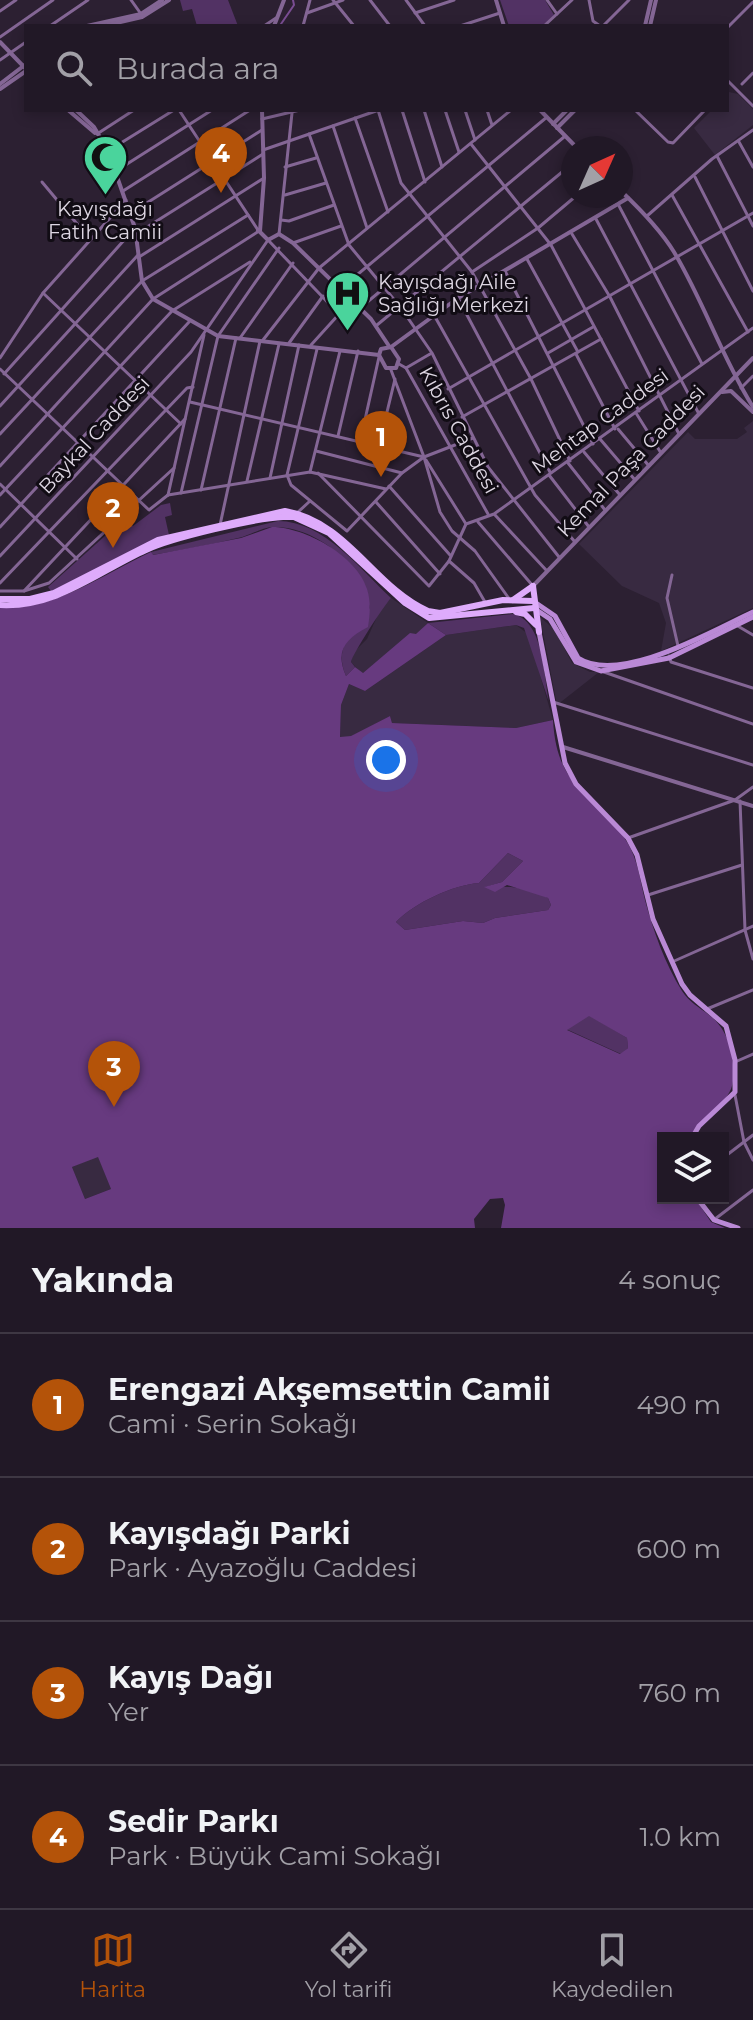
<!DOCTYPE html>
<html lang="tr">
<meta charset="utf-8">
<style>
body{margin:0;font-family:Montserrat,sans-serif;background:#2d2532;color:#f1f3f6}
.controls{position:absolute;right:24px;bottom:24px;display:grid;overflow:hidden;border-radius:0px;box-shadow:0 4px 12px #0003}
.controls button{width:72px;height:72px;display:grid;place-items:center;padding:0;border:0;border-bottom:2px solid #3e3743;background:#211826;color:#f1f3f6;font:40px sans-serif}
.compass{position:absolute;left:561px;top:136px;width:72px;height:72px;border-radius:50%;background:#211826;box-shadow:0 4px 12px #0003;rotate:45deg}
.you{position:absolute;left:386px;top:760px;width:28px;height:28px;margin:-20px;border:6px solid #fff;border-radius:50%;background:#1a73e8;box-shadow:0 0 0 12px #1a73e833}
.badge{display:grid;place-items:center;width:52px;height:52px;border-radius:50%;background:#b45309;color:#fff;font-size:26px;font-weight:700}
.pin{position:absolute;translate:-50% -66px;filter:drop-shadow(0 2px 4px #0008)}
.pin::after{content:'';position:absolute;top:42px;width:28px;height:24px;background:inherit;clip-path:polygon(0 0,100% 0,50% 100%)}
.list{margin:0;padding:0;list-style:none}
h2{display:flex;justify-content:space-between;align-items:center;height:104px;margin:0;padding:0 32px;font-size:34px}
h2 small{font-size:26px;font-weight:400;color:#a2a0a7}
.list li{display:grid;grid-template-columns:52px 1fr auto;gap:24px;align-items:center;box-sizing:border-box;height:144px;padding:0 32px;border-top:2px solid #3e3743}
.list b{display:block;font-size:30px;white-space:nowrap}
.list p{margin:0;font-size:26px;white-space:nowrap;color:#a2a0a7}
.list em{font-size:26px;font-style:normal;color:#a2a0a7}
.icon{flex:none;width:44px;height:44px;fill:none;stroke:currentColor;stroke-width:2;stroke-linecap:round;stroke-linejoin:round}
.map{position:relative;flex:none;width:753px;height:1228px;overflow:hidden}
.search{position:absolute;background:#211826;box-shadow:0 4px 12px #0003;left:24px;right:24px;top:24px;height:88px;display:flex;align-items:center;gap:20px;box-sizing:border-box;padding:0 28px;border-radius:0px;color:#a2a0a7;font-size:30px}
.sheet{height:680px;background:#211826}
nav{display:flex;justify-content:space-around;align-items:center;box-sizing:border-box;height:112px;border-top:2px solid #3e3743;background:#211826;font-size:22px;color:#a2a0a7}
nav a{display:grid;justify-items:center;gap:4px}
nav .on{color:#b45309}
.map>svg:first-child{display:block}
.built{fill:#382a41}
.green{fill:#523264}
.forest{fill:#673a7f;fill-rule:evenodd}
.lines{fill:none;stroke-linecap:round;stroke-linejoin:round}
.stream{stroke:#7a4d93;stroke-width:2}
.minor{stroke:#846695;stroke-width:3}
.tertiary{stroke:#846695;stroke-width:4}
.secondary{stroke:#ba89d6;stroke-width:5}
.primary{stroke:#deabfb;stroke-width:6}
.labels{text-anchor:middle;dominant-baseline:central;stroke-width:6;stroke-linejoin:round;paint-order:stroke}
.poi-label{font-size:20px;fill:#ddd6e2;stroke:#110c14}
.street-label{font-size:20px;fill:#ddd6e2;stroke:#110c14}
</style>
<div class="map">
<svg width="753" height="1228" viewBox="0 0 753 1228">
<rect width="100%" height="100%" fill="#2c2032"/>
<g class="built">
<polygon points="729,92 738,94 753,109 753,125 715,155 694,128 712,110 727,110"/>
<polygon points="753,421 753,608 661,651 666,623 659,603 622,586 579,544 688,432 695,439 737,439 747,432 744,428"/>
<polygon points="391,598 428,623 416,635 410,634 362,674 351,662 354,652 367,639 380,610"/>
<polygon points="540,617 555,630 572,663 590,672 599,672 557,705"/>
<polygon points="516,625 528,634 553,720 516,728 392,723 390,716 350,737 340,738 341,705 349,684 365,691 446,635"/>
<polygon points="98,1156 111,1189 85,1199 72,1167"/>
</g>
<g class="green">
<polygon points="180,0 228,0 238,26 197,26 192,9 183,11"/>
<polygon points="500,0 545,0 554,15 543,26 509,26"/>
<polygon points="170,503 172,515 165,517 169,535 65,586 51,591 48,587 125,518 133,526 161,505"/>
<path d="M278 521C324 521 361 570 391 598 383 607 353 653 351 662L355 667 346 676C333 647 353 631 370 608 363 566 317 526 273 527 262 527 249 536 238 538 209 545 181 550 152 555L151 552Z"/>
<path d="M513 614C544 621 544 677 549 702L524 628 516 625 446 635 428 623Z"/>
<path d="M508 853 523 861 502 882 485 887C508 885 527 888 548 898L551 905 548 910 495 918 483 923 463 921 405 930 396 922C414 903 453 885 479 883Z"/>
<polygon points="589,1015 627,1038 628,1048 621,1054 566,1029"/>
</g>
<path class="forest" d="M272 527C305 527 357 556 367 589 371 602 370 614 368 627 345 639 335 651 346 676L355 667 363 673 410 633 416 634 428 623 446 635 365 691 349 684 341 705 340 737 351 736 390 716 392 723 516 728 553 720C557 794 598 792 627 842 638 860 640 880 645 900 653 930 665 964 682 991 689 1002 699 1007 709 1015 729 1030 735 1056 733 1081 731 1103 700 1119 689 1138H663V1198H695L711 1222 725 1228H501L505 1205 503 1198 490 1199 474 1219 475 1228H0V608C59 609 99 576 151 552L153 555 241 538ZM508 853 523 861 502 882 484 887 495 892 507 885 548 898 551 905 548 910 495 918 483 923 463 921 405 930 396 922C414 903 453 885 479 883ZM589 1016 627 1038 628 1048 620 1054 567 1030ZM98 1157 111 1189 85 1199 72 1167Z"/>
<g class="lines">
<polyline class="stream" points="281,24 294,5 293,0"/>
<g class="minor">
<polyline points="131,0 141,14"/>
<polyline points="333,0 354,26"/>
<polyline points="370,0 390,26"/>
<polyline points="406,0 425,26"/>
<polyline points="547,0 557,14"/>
<polyline points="589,0 593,21 600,26"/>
<polyline points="0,11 16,0"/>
<polyline points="307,13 343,0"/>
<polyline points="415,13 454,0"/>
<polyline points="50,26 88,0"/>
<polyline points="264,26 276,18"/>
<polyline points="303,26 310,0"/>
<polyline points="460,26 500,13"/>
<polyline points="544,26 572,0"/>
<polyline points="603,26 629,0"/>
<polyline points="727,28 753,2"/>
<polyline points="0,37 53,0"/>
<polyline points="0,60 26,42"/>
<polyline points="727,80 753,106"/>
<polyline points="742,84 753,73"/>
<polyline points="179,110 258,230"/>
<polyline points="378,110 401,183 472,272 531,379 570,461"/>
<polyline points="402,110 425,182"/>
<polyline points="424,110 442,167"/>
<polyline points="445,110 459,152"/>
<polyline points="465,110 475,140"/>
<polyline points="487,110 492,125"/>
<polyline points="635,110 668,142 673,143 705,110"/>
<polyline points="355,118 388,212"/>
<polyline points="262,119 300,110"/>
<polyline points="333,126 367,228"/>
<polyline points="97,134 134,110"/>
<polyline points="309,134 349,245 401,308 432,353 488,467 559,557"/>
<polyline points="739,142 753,167"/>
<polyline points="471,144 551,245 639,411"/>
<polyline points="263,150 376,111"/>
<polyline points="108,151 174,110"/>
<polyline points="717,156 753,226"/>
<polyline points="285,167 316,158"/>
<polyline points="116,171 212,110"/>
<polyline points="695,177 753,291"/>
<polyline points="42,182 83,231"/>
<polyline points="123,191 250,110"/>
<polyline points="285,195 326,183"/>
<polyline points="672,195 748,332"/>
<polyline points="618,204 702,364"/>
<polyline points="131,213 262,130"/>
<polyline points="647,216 712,159 753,130"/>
<polyline points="596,219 699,414"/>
<polyline points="281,220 289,221 334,205"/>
<polyline points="136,234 263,154"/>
<polyline points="279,234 292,113 290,110"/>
<polyline points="572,234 610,297 679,434"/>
<polyline points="293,243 341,226"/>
<polyline points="139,257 264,178"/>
<polyline points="527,259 578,352"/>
<polyline points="505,271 593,444"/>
<polyline points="472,272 538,228 576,196"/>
<polyline points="340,289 547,117"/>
<polyline points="43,293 181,424"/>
<polyline points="458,298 550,472"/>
<polyline points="359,309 564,137"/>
<polyline points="434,315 535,495 575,542"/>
<polyline points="377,325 573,163"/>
<polyline points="240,338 293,263"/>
<polyline points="263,340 319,268 511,110"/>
<polyline points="289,343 323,296"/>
<polyline points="311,345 350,302"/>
<polyline points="317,349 287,475 291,485 347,531 402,473 424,457 473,438"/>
<polyline points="548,353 593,327"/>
<polyline points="576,354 615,429"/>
<polyline points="0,358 43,293 126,200"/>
<polyline points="399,364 406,368 488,514"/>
<polyline points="406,368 430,354"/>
<polyline points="0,369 149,510 168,495"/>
<polyline points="391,370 424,457 440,512 452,531 475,551 510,600"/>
<polyline points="4,374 135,228"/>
<polyline points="741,388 753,376"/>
<polyline points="448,389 753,213"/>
<polyline points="190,402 424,457"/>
<polyline points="0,406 138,255"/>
<polyline points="636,413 661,453"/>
<polyline points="462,417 601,339"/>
<polyline points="618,429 649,466"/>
<polyline points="0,434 142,281 248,215"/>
<polyline points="338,436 358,351"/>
<polyline points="600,439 635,480"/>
<polyline points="360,442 379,357"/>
<polyline points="379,445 395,379"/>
<polyline points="316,451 402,473"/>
<polyline points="584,452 620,495"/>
<polyline points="426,460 466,524"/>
<polyline points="568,463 605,510"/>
<polyline points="0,466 153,299 259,231"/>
<polyline points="310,472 340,351"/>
<polyline points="318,473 429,586 449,561 466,524 494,514 753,328"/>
<polyline points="549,475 589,527"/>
<polyline points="270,478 299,345"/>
<polyline points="247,481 279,344"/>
<polyline points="0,484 77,559"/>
<polyline points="389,486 450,555"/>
<polyline points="201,490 236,338"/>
<polyline points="181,493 218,336 279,248"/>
<polyline points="0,495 172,311 250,262"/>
<polyline points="168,495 310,472 386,489"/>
<polyline points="168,495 204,335"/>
<polyline points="376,502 440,574"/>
<polyline points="297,513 310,501"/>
<polyline points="495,515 547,571"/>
<polyline points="478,522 533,586"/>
<polyline points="220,525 260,341"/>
<polyline points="0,527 189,322"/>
<polyline points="0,556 191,352 268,240 338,313"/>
<polyline points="449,561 474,583 485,602"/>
<polyline points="672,575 667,598 678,646"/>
<polyline points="0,583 187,388 193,387"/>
<polyline points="0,591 24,591 49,583 174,468"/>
<polyline points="24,591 185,419"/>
<polyline points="736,625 753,635"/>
<polyline points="669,656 671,662 753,688"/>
<polyline points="604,672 753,724"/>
<polyline points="553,702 753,765"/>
<polyline points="740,801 745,930 753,959"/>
<polyline points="628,838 735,800 753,787"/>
<polyline points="648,895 742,865"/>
<polyline points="672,962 753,926"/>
<polyline points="707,1009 753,990"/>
<polyline points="735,1062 753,1054"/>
<polyline points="735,1095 744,1142 753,1160"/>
<polyline points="723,1158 753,1135"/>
<polyline points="715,1219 753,1190"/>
</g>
<g class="tertiary">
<polyline points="496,0 504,26"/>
<polyline points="87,26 141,14 162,0"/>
<polyline points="103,26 142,17 169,0"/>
<polyline points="274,26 284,0"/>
<polyline points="645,26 651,0"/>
<polyline points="650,26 656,0"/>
<polyline points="0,42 26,69"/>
<polyline points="0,84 26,64"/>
<polyline points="0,89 26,71"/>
<polyline points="68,110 95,133"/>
<polyline points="76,110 94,127 108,151 135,228 142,281 153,299 218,336 379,355"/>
<polyline points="540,110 577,148"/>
<polyline points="553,124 567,110"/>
<polyline points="557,128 575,110"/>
<path d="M621 191C640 209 660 229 674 252 704 302 722 358 753 407"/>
<polyline points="258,230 268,240 279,234 293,243 371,319 389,346"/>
<polyline points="260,231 264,178 262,110"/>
<polyline points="379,355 381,349 391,347 458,298 628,198"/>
<polyline points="379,355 386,368 396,368 399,359 391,347"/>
<polyline points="722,392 731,391 753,412"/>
<polyline points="533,586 753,358"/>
<polyline points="563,747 753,806"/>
</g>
<g class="secondary">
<path d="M533 601 555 616 578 658C620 685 712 631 753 612"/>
<polyline points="535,609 550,619 576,662 601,671 669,658 753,617"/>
<polyline points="539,632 565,763 576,784 628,838 637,855 653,919 682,984 690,995 726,1026 735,1060 735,1092 699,1126 692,1138"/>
<polyline points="697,1198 714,1220 738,1228"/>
</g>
<g class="primary">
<polyline points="533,586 539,632"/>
<path d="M0 599H30L54 593 158 540 285 511C348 522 373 586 428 611L440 613 503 600 533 601"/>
<polyline points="513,600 533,586"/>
<path d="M0 605C57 608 97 572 146 550 171 538 256 518 283 517H294L329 533 405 603 429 618 534 608"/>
<polyline points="516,612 525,614 536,625"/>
</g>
</g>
<defs>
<symbol id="mosque-pin" viewBox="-11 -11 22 30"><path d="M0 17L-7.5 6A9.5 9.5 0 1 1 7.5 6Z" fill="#4ad49c" stroke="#110c14"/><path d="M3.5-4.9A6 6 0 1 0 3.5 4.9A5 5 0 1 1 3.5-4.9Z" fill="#111"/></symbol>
<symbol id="hospital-pin" viewBox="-11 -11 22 30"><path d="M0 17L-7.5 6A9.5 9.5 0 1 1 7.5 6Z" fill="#4ad49c" stroke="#110c14"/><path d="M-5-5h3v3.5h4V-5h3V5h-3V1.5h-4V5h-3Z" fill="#111"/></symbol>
</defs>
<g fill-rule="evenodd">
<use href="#mosque-pin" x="80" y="132" width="51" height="69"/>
<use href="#hospital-pin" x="322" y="268" width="51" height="69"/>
</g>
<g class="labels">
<g class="poi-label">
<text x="105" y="209">Kayışdağı<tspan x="105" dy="23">Fatih Camii</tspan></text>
<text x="378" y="282" text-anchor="start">Kayışdağı Aile<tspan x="378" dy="23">Sağlığı Merkezi</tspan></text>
</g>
<g class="street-label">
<text transform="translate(600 421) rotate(-36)">Mehtap Caddesi</text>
<text transform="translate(459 430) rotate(61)">Kıbrıs Caddesi</text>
<text transform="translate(94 435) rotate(-47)">Baykal Caddesi</text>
<text transform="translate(631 461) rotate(-46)">Kemal Paşa Caddesi</text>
</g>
</g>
</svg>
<div class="controls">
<button><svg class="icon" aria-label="layers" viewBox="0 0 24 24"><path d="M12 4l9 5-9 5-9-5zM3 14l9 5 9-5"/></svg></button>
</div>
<svg class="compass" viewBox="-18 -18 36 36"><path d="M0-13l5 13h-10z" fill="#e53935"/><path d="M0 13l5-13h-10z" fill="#a2a0a7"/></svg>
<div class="you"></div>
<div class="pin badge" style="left:381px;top:477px">1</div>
<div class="pin badge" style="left:113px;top:548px">2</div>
<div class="pin badge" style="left:114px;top:1107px">3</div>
<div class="pin badge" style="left:221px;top:193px">4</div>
<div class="search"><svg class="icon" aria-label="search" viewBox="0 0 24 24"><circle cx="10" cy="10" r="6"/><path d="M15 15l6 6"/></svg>Burada ara</div>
</div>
<section class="sheet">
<h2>Yakında<small>4 sonuç</small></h2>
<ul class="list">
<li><span class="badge">1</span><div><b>Erengazi Akşemsettin Camii</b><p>Cami · Serin Sokağı</p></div><em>490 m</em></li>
<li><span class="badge">2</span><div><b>Kayışdağı Parki</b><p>Park · Ayazoğlu Caddesi</p></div><em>600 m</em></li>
<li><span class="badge">3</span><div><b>Kayış Dağı</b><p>Yer</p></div><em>760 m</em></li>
<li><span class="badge">4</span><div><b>Sedir Parkı</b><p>Park · Büyük Cami Sokağı</p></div><em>1.0 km</em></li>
</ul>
</section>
<nav>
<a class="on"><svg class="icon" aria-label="map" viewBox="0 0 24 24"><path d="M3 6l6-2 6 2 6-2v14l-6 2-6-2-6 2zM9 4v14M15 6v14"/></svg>Harita</a>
<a><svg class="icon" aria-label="directions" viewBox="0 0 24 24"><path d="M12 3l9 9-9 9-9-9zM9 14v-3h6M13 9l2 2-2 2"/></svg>Yol tarifi</a>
<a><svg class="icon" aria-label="saved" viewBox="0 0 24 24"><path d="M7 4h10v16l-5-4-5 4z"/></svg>Kaydedilen</a>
</nav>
